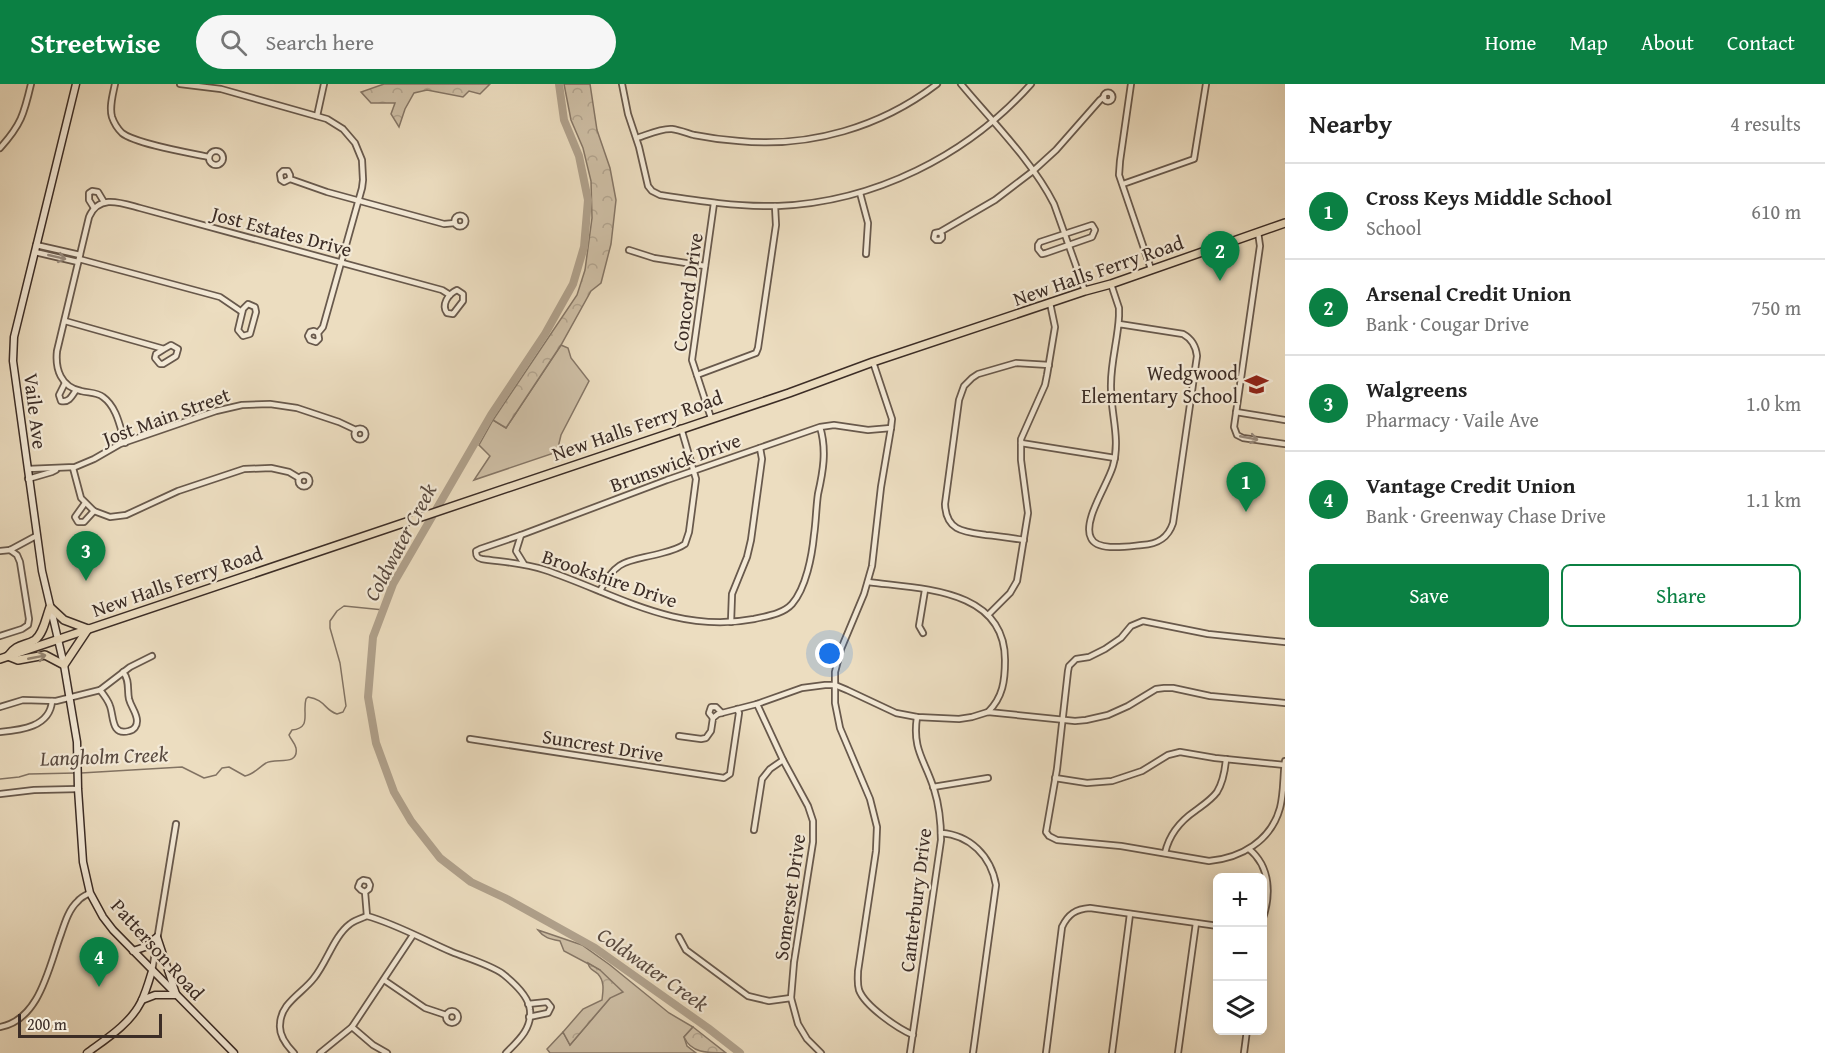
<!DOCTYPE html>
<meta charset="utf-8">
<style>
body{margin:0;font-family:"Gentium Book Plus",serif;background:#f6f6f6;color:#222}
.controls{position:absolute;right:18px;bottom:18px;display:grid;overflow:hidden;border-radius:9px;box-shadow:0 3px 15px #0003}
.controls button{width:54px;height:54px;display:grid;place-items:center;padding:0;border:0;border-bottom:2px solid #e0e0e0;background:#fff;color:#222;font:30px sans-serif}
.scale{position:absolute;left:18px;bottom:15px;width:144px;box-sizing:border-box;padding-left:6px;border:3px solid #3c2d26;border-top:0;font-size:16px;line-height:21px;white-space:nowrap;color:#3c2d26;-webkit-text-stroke:4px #f3e9d6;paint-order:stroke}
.you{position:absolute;left:830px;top:570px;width:21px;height:21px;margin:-15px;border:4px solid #fff;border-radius:50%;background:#1a73e8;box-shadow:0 0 0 9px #1a73e833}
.badge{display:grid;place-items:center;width:39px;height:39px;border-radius:50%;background:#0b8043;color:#fff;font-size:20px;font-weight:700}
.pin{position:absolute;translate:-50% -50px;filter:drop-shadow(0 2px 3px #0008)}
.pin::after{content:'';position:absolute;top:32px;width:21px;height:18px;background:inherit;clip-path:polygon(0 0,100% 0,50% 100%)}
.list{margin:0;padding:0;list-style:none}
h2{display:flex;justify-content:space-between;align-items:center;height:78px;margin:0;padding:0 24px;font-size:26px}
h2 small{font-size:20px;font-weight:400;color:#767676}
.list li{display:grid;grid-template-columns:39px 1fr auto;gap:18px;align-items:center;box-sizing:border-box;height:96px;padding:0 24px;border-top:2px solid #e0e0e0}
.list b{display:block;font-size:22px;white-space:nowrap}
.list p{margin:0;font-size:20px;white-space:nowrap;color:#767676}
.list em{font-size:20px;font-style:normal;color:#767676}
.actions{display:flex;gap:12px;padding:18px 24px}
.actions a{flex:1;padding:14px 0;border:2px solid #0b8043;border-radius:9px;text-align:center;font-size:21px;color:#0b8043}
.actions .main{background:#0b8043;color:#fff}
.icon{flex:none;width:33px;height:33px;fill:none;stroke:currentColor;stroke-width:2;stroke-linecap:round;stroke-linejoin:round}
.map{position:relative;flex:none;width:1285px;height:969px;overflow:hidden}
header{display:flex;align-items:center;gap:36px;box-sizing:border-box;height:84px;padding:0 30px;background:#0b8043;color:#fff}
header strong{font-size:28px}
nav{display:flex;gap:33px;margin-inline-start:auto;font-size:21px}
.search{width:420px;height:54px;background:#f6f6f6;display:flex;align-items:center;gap:15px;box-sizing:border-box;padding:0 21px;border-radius:33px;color:#767676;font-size:22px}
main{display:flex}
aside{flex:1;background:#fff}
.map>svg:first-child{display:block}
.grass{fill:#cebfa6;stroke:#857666;stroke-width:1.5}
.forest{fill:url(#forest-crowns);stroke:#857666;stroke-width:1.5}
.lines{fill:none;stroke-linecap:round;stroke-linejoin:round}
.stream{stroke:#827363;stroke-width:1.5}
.river{stroke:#b0a18c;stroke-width:8}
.street-casing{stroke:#68594c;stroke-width:8}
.secondary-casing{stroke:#3c2d26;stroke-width:9}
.primary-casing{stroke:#3c2d26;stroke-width:10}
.street{stroke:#f3e9d6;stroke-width:4.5}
.secondary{stroke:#f3e9d6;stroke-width:6}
.primary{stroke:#ecddc0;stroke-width:7}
.oneway{stroke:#988b7e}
.oneway2{stroke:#948573}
.labels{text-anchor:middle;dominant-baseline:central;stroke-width:4.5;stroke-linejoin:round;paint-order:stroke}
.street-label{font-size:20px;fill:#3c2d26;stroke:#f3e9d6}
.poi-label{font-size:20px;fill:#3c2d26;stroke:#f3e9d6;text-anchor:end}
.water-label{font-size:21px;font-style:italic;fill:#594a40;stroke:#f3e9d6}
</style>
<header>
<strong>Streetwise</strong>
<div class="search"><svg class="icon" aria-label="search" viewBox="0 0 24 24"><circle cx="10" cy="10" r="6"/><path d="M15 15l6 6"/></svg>Search here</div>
<nav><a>Home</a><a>Map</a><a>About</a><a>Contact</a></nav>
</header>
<main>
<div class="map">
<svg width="1285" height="969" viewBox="0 0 1285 969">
<defs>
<pattern id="forest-crowns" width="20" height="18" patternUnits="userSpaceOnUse" patternTransform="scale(1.5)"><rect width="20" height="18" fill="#cebfa6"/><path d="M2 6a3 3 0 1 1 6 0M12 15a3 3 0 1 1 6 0" fill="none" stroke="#b2a48f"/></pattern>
</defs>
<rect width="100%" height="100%" fill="#ecddc0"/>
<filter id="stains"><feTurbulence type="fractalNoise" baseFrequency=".00333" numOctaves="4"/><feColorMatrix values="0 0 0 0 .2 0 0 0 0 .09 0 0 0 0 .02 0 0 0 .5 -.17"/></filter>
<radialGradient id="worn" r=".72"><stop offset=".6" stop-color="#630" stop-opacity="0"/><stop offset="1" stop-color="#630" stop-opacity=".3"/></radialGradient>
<g class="grass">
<polygon points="561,261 568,264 571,274 589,297 561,351 557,368 474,396 490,372 479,361 493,336 506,344"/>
<path d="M538 846 582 861 610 881 669 929 693 943 684 953 687 962 696 969H550L547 965 563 948 570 961 610 914 600 886 564 867 560 857C550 855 544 854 538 846Z"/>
</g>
<g class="forest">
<polygon points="384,0 490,0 480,10 469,7 463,13 427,6 414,9 405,25 399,43 391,30 395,19 371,19 361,8"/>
<polygon points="564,0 590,0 597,46 610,84 616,116 611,160 601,199 591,207 561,261 506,344 493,336 577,211 585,186 592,134 591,97 583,64 571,36"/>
<path d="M588 879 600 886 623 908 610 914 570 961 563 948 583 925 602 916C603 907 605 898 598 890 593 885 590 887 588 879Z"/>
<path d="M693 943 726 969C707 969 691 969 684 953Z"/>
</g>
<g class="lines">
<g class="stream">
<path d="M81 689 182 683 204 694 216 691 222 684 229 683 245 692C254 690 258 684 266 679 275 673 299 683 296 664 295 659 291 656 289 651L292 646C312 644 302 629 306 615L308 613C326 616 324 626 337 630L343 628 346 622 340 579 330 544V537L337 527 344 522 384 526"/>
<polyline points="0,695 19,693 29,690 76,689"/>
</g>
<polyline class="river" points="559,0 564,36 579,72 588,116 584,163 573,200 545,250 491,331 393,500 373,553 368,613 376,659 394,708 411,737 440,774 471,798 505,814 595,864 708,944 740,969"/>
<defs>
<g id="street">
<path d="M115 0C113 10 109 23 112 33 114 39 118 45 122 49 136 60 190 69 209 73"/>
<polyline points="180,0 221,5 327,35 343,45 355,59 362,76 363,96 362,104 323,243 318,249 319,255 316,258 310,256 308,252 310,248 314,247 318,249"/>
<path d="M622 0 628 30 639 63 648 102 652 107 660 111C699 117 738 123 778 122 874 118 967 72 1031 0"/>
<path d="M961 0C991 36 1033 78 1054 120L1085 207"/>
<polyline points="1131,0 1120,77 1119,91 1151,185"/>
<circle cx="1108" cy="13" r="4.5"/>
<polyline points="317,32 324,0"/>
<path d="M637 54C647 51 661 44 672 45 679 46 687 49 694 51 709 54 724 56 739 57 810 64 881 43 937 0"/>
<path d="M0 64C21 41 24 30 31 0"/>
<circle cx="216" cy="74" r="7"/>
<polyline points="290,95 290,91 288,87 283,87 280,90 281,96 284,98 290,95 327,108 444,140 455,139"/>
<polyline points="1123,100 1194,75 1206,0"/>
<polyline points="860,109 868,139 866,170"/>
<polyline points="94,124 89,116 89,109 92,107 98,108 104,118"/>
<circle cx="460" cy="137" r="5.5"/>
<polygon points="1092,141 1095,146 1092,153 1046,169 1042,170 1038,165 1038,161 1040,158"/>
<polyline points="940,148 942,151 942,154 940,156 936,156 934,154 935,149 940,148 995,116 1033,87 1056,66 1100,16 1104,13"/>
<polyline points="1258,148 1260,162 1234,343 1237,351 1243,354 1285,360"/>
<polyline points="36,161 80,171"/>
<polyline points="629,166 654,174 705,182"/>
<polyline points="35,168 78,178"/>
<polyline points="79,175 220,213 242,228"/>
<path d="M1111 200 1119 224V232C1118 255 1111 277 1111 300 1110 328 1121 354 1113 382 1108 400 1082 437 1091 454 1097 468 1130 462 1142 461 1158 460 1168 454 1173 439L1197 272C1196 262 1192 255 1183 250L1119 240"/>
<path d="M457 206 463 210V217L453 230 447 229C441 221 448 210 457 206Z"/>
<polygon points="248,220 255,223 256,228 250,250 243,252 238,246 243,225"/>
<polyline points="65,237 164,265 171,261 178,265 176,272 163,280 160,280 155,274 156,270 164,265"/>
<path d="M873 278 892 335 891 344 881 403 872 482 864 510 841 565 835 588V619L840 644 870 715 877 743 876 767 858 887C858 893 857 899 859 906 865 922 897 944 913 951"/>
<polyline points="697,291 756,269 758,264 776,141 775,122"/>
<path d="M65 299 59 311 61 317C69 319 72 312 76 306"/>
<polyline points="1236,328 1285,336"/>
<polyline points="711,334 692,276 714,119"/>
<path d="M820 343C827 366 823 388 818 410 816 424 816 438 814 451 812 472 806 504 792 520 783 530 767 532 754 535 676 550 616 510 545 486 524 479 503 478 482 475 477 474 476 472 476 467L480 465 521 451 667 396 820 343 834 341 868 346 891 344"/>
<circle cx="360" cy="350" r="5.5"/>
<path d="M125 359C120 343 117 323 103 313 97 308 88 309 81 307 61 303 55 285 57 267L89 133C99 110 121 119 140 124L442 206 450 211"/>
<polyline points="1021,359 1115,374"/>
<polyline points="73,384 81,414 94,427 110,433 126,431 178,407 244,385 271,384 289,388 299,394"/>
<polyline points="28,385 75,383 94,375 120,360 216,327 242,321 270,320 297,324 339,338 356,346"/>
<circle cx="304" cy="397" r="5.5"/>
<polyline points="28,395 52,388 56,386"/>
<polyline points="85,419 75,433 78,438 84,438 94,427"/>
<polyline points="521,451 516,467 524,480"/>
<path d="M1024 456C1011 454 998 452 986 451 964 448 946 447 945 420L959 316 964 302 972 294 978 290 1016 279 1049 281"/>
<polyline points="0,467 10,466 36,452"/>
<path d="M868 498C920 505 1005 504 1005 576 1005 597 1003 613 988 628"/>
<path d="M600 507C617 473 629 478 662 469 670 467 678 465 685 460L689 448 696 395 681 344"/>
<polyline points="988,531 1010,509 1017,497 1028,429 1021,376 1021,355 1045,301 1047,291 1055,243 1050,219"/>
<polyline points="731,538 732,510 747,473 751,456 762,375 760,364"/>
<polyline points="923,549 919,542 925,506"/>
<polyline points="0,552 22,545 28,541 29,535 20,478 17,471 10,466"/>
<path d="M1285 558 1208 550 1143 537 1131 542 1121 554 1105 565 1089 573 1076 575 1069 582 1068 587 1057 685 1046 748 1049 752 1057 756 1121 762 1209 777C1241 774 1271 757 1280 724 1284 709 1283 692 1285 677"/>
<path d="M100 606C104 611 108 616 110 622 114 633 111 652 129 647 134 646 137 642 137 637 137 629 131 623 129 615 127 606 130 596 123 588"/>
<polyline points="757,620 783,676 808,722 813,737 813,758 794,878 791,914 798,940 807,955 821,969"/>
<polyline points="0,623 23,616 56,617 100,606 130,583 152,572"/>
<polyline points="713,634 709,629 711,623 716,623 722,629"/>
<path d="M0 648C21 646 50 643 52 617"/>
<polyline points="679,652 701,655 706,654 711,647 713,634 718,630 757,620 802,604 825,601 835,601 847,606 896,629 917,633 959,635 972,633 988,628 1075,637 1086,636 1108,631 1128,622 1156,605 1164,604 1173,604 1210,612 1285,619"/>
<polyline points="470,655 724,694 730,690 739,629 737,625"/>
<polyline points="1055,694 1087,699 1112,697 1142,687 1168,671 1180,668 1215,674 1285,681"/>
<polyline points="933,703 988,694"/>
<polyline points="0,710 34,706 78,705"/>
<polyline points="754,746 762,695 770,685 783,676"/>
<path d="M941 749C970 751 991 772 996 801L973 969"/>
<path d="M1249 765C1271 783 1271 812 1262 837"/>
<path d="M1165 769C1169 751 1179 738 1195 727 1203 721 1211 716 1217 708 1223 698 1225 687 1226 675"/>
<polyline points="365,808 361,806 358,803 360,798 363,796 368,797 370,801 369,805 365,808 367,832"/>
<polyline points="679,853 686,866 748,912 769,917 791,914"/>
<polyline points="152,887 176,740"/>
<polyline points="384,896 425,924 446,931"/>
<polyline points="528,920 547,918 551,923 548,929 529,933"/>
<circle cx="452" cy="933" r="6"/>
<path d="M0 943C40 936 49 882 61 850 65 838 69 825 78 817 81 813 86 811 90 809"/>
<polyline points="352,943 373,961 387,969"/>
<path d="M294 969C287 962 279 952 280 941 280 919 303 909 314 894 327 878 334 852 350 840 355 836 362 834 367 832 396 840 424 856 452 868 467 874 491 881 503 890 513 898 529 912 530 926 532 945 518 957 506 969"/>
<polyline points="320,969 352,943 413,851"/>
<path d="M910 969 941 756C941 738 939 721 934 705 925 676 912 666 917 633"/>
<path d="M1046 969 1062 843C1068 830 1076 825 1090 824L1218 842"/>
<polyline points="1112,969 1130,830"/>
<polyline points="1178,969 1196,839"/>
<polyline points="1244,969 1247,946"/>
</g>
<g id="secondary">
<polyline points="76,0 14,253 13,277 42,487 64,581 77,658 78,705 83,778 90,809 103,833 113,846 234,969"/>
<polyline points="133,867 145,863 157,853 176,910"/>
<polyline points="142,916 155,911 176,911"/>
<path d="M87 969C106 955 130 940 141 918 146 908 149 897 152 887"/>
</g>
<g id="primary">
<path d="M9 571C16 560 25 562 35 556 44 549 46 533 50 523L64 536 88 545"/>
<polyline points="8,572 18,576 45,571 64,581 88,545"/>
<polyline points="0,575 789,309 873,278 1085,207 1111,200 1285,139"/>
</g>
</defs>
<use href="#street" class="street-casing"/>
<use href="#secondary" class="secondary-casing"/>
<use href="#primary" class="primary-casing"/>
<use href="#street" class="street"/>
<use href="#secondary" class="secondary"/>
<use href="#primary" class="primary"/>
</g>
<defs><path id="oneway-shaft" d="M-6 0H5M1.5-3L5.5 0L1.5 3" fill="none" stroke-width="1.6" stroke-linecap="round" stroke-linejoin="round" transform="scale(1.5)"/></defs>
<g class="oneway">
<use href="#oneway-shaft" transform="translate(57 173) rotate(13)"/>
<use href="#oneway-shaft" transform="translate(1249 354) rotate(11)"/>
</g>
<use class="oneway2" href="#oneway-shaft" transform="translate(37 573) rotate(-11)"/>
<defs>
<symbol id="school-bare" viewBox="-9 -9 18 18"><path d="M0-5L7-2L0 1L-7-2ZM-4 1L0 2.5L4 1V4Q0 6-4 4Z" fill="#8f2418" stroke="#f3e9d6" stroke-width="2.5" paint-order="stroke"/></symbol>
</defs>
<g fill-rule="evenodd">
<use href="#school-bare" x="1240" y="284" width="33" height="33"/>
</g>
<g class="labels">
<g class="street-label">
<text transform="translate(282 147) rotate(15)">Jost Estates Drive</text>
<text transform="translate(1098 186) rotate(-19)">New Halls Ferry Road</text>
<text transform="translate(687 208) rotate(-82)">Concord Drive</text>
<text transform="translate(36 327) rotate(83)">Vaile Ave</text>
<text transform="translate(166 332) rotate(-20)">Jost Main Street</text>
<text transform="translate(637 341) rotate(-19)">New Halls Ferry Road</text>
<text transform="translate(675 378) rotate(-20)">Brunswick Drive</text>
<text transform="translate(610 494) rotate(19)">Brookshire Drive</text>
<text transform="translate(177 497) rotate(-19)">New Halls Ferry Road</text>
<text transform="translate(603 661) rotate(9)">Suncrest Drive</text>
<text transform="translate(789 813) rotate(-82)">Somerset Drive</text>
<text transform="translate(915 816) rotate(-83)">Canterbury Drive</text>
<text transform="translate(158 865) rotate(48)">Patterson Road</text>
</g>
<g class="poi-label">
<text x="1238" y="288">Wedgwood<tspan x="1238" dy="23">Elementary School</tspan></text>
</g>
<g class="water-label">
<text transform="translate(400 458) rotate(-62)">Coldwater Creek</text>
<text transform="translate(104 672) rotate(-2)">Langholm Creek</text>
<text transform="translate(653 885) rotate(35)">Coldwater Creek</text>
</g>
</g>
<rect width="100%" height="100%" filter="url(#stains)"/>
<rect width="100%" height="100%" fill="url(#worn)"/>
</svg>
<div class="controls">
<button>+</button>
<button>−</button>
<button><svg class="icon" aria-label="layers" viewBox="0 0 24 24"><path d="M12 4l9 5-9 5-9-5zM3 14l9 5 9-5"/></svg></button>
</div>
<div class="scale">200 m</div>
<div class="you"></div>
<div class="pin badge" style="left:1246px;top:428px">1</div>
<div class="pin badge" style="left:1220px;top:197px">2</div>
<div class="pin badge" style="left:86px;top:497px">3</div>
<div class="pin badge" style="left:99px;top:903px">4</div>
</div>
<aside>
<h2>Nearby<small>4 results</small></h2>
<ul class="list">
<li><span class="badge">1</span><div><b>Cross Keys Middle School</b><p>School</p></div><em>610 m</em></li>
<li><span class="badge">2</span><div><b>Arsenal Credit Union</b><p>Bank · Cougar Drive</p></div><em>750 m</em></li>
<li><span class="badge">3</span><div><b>Walgreens</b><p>Pharmacy · Vaile Ave</p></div><em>1.0 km</em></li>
<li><span class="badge">4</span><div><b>Vantage Credit Union</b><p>Bank · Greenway Chase Drive</p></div><em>1.1 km</em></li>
</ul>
<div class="actions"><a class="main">Save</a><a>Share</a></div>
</aside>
</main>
